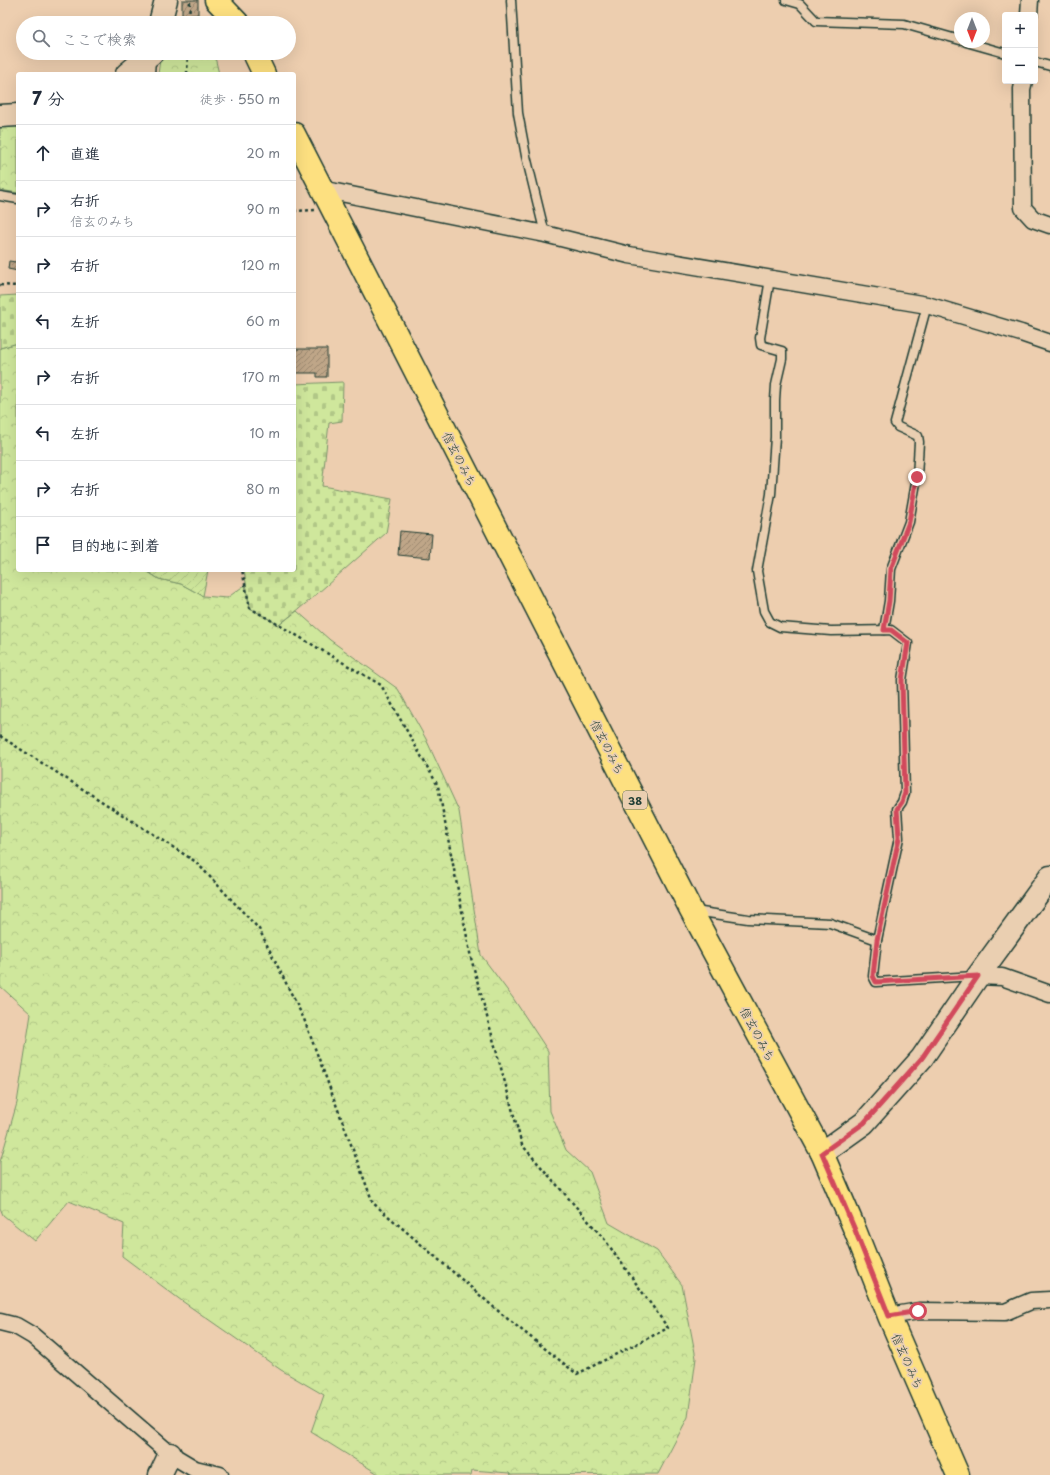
<!DOCTYPE html>
<html lang="ja">
<meta charset="utf-8">
<style>
body{margin:0;font-family:"Playpen Sans","Klee One",sans-serif;background:#f6f6f7;color:#1f2937}
.controls{position:absolute;right:12px;top:12px;display:grid;overflow:hidden;border-radius:4px;box-shadow:0 4px 16px #0002}
.controls button{width:36px;height:36px;display:grid;place-items:center;padding:0;border:0;border-bottom:1px solid #e0e1e3;background:#fff;color:#1f2937;font:20px sans-serif}
.compass{position:absolute;left:954px;top:12px;width:36px;height:36px;border-radius:50%;background:#fff;box-shadow:0 4px 16px #0002;rotate:180deg}
.stop{position:absolute;width:12px;height:12px;margin:-9px;border:3px solid #d1495b;border-radius:50%;background:#fff}
.stop.end{background:#d1495b;border-color:#fff;box-shadow:0 1px 4px #0008}
.list{margin:0;padding:0;list-style:none}
h2{display:flex;justify-content:space-between;align-items:center;height:52px;margin:0;padding:0 16px;font-size:17px}
h2 small{font-size:13px;font-weight:400;color:#747a83}
.list li{display:grid;grid-template-columns:26px 1fr auto;gap:12px;align-items:center;box-sizing:border-box;height:56px;padding:0 16px;border-top:1px solid #e0e1e3}
.list b{display:block;font-size:15px;white-space:nowrap}
.list p{margin:0;font-size:13px;white-space:nowrap;color:#747a83}
.list em{font-size:13px;font-style:normal;color:#747a83}
.icon{flex:none;width:22px;height:22px;fill:none;stroke:currentColor;stroke-width:2;stroke-linecap:round;stroke-linejoin:round}
.map{position:relative;flex:none;width:1050px;height:1475px;overflow:hidden}
.search{position:absolute;background:#fff;box-shadow:0 4px 16px #0002;left:16px;top:16px;width:280px;height:44px;display:flex;align-items:center;gap:10px;box-sizing:border-box;padding:0 14px;border-radius:22px;color:#747a83;font-size:15px}
.panel{position:absolute;background:#fff;box-shadow:0 4px 16px #0002;left:16px;top:72px;width:280px;height:500px;border-radius:4px}
.map>svg:first-child{display:block}
.forest{fill:url(#forest-crowns);stroke:#779268}
.cemetery{fill:url(#cemetery-stones);stroke:#779268}
.garden{fill:url(#garden-furrows);stroke:#779268}
.building{fill:url(#building-hatch);stroke:#1f3d34}
.lines{fill:none;stroke-linecap:round;stroke-linejoin:round}
.lane-casing{stroke:#1f3d34;stroke-width:11}
.street-casing{stroke:#1f3d34;stroke-width:19}
.secondary-casing{stroke:#1f3d34;stroke-width:25}
.primary-casing{stroke:#1f3d34;stroke-width:25}
.path{stroke:#1f3d34;stroke-width:2.5;stroke-dasharray:3 3;stroke-linecap:butt}
.lane{stroke:#eacfb1;stroke-width:8}
.street{stroke:#eacfb1;stroke-width:16}
.secondary{stroke:#eacfb1;stroke-width:22}
.primary{stroke:#fde080;stroke-width:22}
.route{stroke:#d1495b;stroke-width:5}
.labels{text-anchor:middle;dominant-baseline:central;stroke-width:3.5;stroke-linejoin:round;paint-order:stroke}
.shield{fill:#eacfb1;stroke:#5c695a;stroke-width:1}
.shield-label{font-size:11px;font-weight:bold;fill:#1f3d34}
.street-label{font-size:12px;fill:#1f3d34;stroke:#eacfb1}
</style>
<div class="map">
<svg width="1050" height="1475" viewBox="0 0 1050 1475">
<defs>
<pattern id="forest-crowns" width="20" height="18" patternUnits="userSpaceOnUse"><rect width="20" height="18" fill="#cfe79c"/><path d="M2 6a3 3 0 1 1 6 0M12 15a3 3 0 1 1 6 0" fill="none" stroke="#b1c787"/></pattern>
<pattern id="cemetery-stones" width="16" height="16" patternUnits="userSpaceOnUse"><rect width="16" height="16" fill="#cfe79c"/><path d="M2 7V4a2 2 0 0 1 4 0v3zM10 15v-3a2 2 0 0 1 4 0v3z" fill="#b1c787"/></pattern>
<pattern id="garden-furrows" width="10" height="10" patternUnits="userSpaceOnUse"><rect width="10" height="10" fill="#cfe79c"/><path d="M-1 1l2-2M0 10L10 0M9 11l2-2" fill="none" stroke="#b1c787"/></pattern>
<pattern id="building-hatch" width="6" height="6" patternUnits="userSpaceOnUse"><rect width="6" height="6" fill="#bfa688"/><path d="M-1 1l2-2M0 6l6-6M5 7l2-2" fill="none" stroke="#9b8870"/></pattern>
</defs>
<rect width="100%" height="100%" fill="#edceaf"/>
<filter id="ink" filterUnits="userSpaceOnUse"><feTurbulence type="fractalNoise" baseFrequency=".025" numOctaves="2"/><feDisplacementMap in="SourceGraphic" scale="8" xChannelSelector="R" yChannelSelector="G"/><feConvolveMatrix kernelMatrix="1 2 1 2 8 2 1 2 1" color-interpolation-filters="sRGB"/></filter>
<g filter="url(#ink)">
<g class="forest">
<polygon points="161,53 214,53 219,74 158,74"/>
<polygon points="18,115 18,193 0,190 0,116"/>
<polygon points="18,343 18,570 145,570 159,579 181,584 203,596 227,598 245,585 250,608 279,625 297,611 330,640 398,689 426,739 459,811 481,955 513,998 548,1051 550,1111 566,1150 590,1172 609,1223 657,1251 682,1285 696,1358 688,1417 658,1474 511,1475 509,1473 472,1470 471,1475 380,1475 311,1432 324,1395 281,1370 182,1301 122,1256 124,1224 69,1201 35,1241 3,1215 0,1208 0,1162 17,1103 31,1014 0,986 0,348"/>
</g>
<g class="cemetery">
<polygon points="18,295 18,343 0,348 0,296"/>
<polygon points="343,382 342,421 329,423 322,486 392,499 386,533 310,600 279,625 250,608 244,570 294,570 294,384"/>
</g>
<polygon class="garden" points="145,570 208,570 203,596 181,584 159,579"/>
<g class="building">
<rect x="182" y="0" width="16" height="15"/>
<polygon points="18,251 18,271 8,269 9,261 16,262"/>
<polygon points="294,349 327,349 327,377 317,377 317,373 294,373"/>
<polygon points="400,531 432,534 430,558 398,555"/>
</g>
<g class="lines">
<defs>
<g id="lane">
<polyline points="511,0 518,113 526,156 545,234"/>
<polyline points="786,0 800,4 816,21 904,24 960,40"/>
<polyline points="966,42 1005,53"/>
<polyline points="1035,62 1050,66"/>
<polyline points="150,74 151,59"/>
<polyline points="0,196 18,199"/>
<polyline points="770,279 760,338 761,345 782,351 782,359 776,385 775,400 775,437 771,494 757,571 764,611 770,622 780,627 831,631 891,630 908,643 902,680 905,793 902,802 897,809 899,838 877,940 873,976 876,982 975,976"/>
<polyline points="884,630 889,601 891,569 909,522 917,477 919,442 918,436 898,427 895,423 927,305"/>
<polyline points="695,911 748,919 830,923 877,940"/>
</g>
<g id="street">
<polyline points="1029,15 1030,0"/>
<polyline points="1024,81 1022,89 1023,208 1033,219 1050,225"/>
<polyline points="321,189 545,234 629,255 927,305 1021,333 1050,343"/>
<polyline points="978,976 1002,977 1050,994"/>
<polyline points="889,1316 919,1311 1005,1312 1031,1301 1050,1300"/>
<polyline points="0,1322 16,1326 33,1336 170,1454 195,1469 220,1475"/>
</g>
<g id="secondary">
<polyline points="160,23 166,0"/>
<polyline points="127,74 152,53"/>
<polyline points="0,116 18,115"/>
<polyline points="822,1153 864,1123 922,1058 978,976 1050,877"/>
<polyline points="160,1475 170,1454"/>
</g>
<g id="primary">
<polyline points="216,0 238,23"/>
<polyline points="254,53 264,74"/>
<polyline points="294,134 691,910 822,1153 855,1230 889,1316 958,1475"/>
</g>
</defs>
<use href="#lane" class="lane-casing"/>
<use href="#street" class="street-casing"/>
<use href="#secondary" class="secondary-casing"/>
<use href="#primary" class="primary-casing"/>
<g class="path">
<polyline points="189,23 190,0"/>
<polyline points="187,74 188,53"/>
<polyline points="294,211 315,210"/>
<polyline points="0,285 18,286"/>
<polyline points="0,736 196,862 259,929 304,1019 373,1203 504,1316 577,1374 668,1328 605,1240 522,1145 471,958 438,786 381,685 250,608 242,570"/>
</g>
<use href="#lane" class="lane"/>
<use href="#street" class="street"/>
<use href="#secondary" class="secondary"/>
<use href="#primary" class="primary"/>
</g>
</g>
<g class="lines" filter="url(#ink)">
<polyline class="route" points="917,477 909,522 891,569 889,601 884,630 891,630 908,643 902,680 905,793 902,802 897,809 899,838 877,940 873,976 876,982 978,976 922,1058 864,1123 822,1153 855,1230 889,1316 918,1311"/>
</g>
<g class="labels">
<rect class="shield" x="623" y="791" width="24" height="18" rx="3"/>
<g class="shield-label">
<text x="635" y="800">38</text>
</g>
<g class="street-label">
<text transform="translate(460 459) rotate(63)">信玄のみち</text>
<text transform="translate(608 747) rotate(63)">信玄のみち</text>
<text transform="translate(758 1034) rotate(62)">信玄のみち</text>
<text transform="translate(908 1361) rotate(66)">信玄のみち</text>
</g>
</g>
</svg>
<div class="controls">
<button>+</button>
<button>−</button>
</div>
<svg class="compass" viewBox="-18 -18 36 36"><path d="M0-13l5 13h-10z" fill="#e53935"/><path d="M0 13l5-13h-10z" fill="#747a83"/></svg>
<div class="stop" style="left:918px;top:1311px"></div>
<div class="stop end" style="left:917px;top:477px"></div>
<div class="search"><svg class="icon" aria-label="search" viewBox="0 0 24 24"><circle cx="10" cy="10" r="6"/><path d="M15 15l6 6"/></svg>ここで検索</div>
<section class="panel">
<h2>7 分<small>徒歩 · 550 m</small></h2>
<ul class="list">
<li><svg class="icon" aria-label="ahead" viewBox="0 0 24 24"><path d="M12 20V5M6 11l6-6 6 6"/></svg><div><b>直進</b></div><em>20 m</em></li>
<li><svg class="icon" aria-label="right" viewBox="0 0 24 24"><path d="M7 20v-9h11M14 6l5 5-5 5"/></svg><div><b>右折</b><p>信玄のみち</p></div><em>90 m</em></li>
<li><svg class="icon" aria-label="right" viewBox="0 0 24 24"><path d="M7 20v-9h11M14 6l5 5-5 5"/></svg><div><b>右折</b></div><em>120 m</em></li>
<li><svg class="icon" aria-label="left" viewBox="0 0 24 24"><path d="M17 20v-9H6M10 6l-5 5 5 5"/></svg><div><b>左折</b></div><em>60 m</em></li>
<li><svg class="icon" aria-label="right" viewBox="0 0 24 24"><path d="M7 20v-9h11M14 6l5 5-5 5"/></svg><div><b>右折</b></div><em>170 m</em></li>
<li><svg class="icon" aria-label="left" viewBox="0 0 24 24"><path d="M17 20v-9H6M10 6l-5 5 5 5"/></svg><div><b>左折</b></div><em>10 m</em></li>
<li><svg class="icon" aria-label="right" viewBox="0 0 24 24"><path d="M7 20v-9h11M14 6l5 5-5 5"/></svg><div><b>右折</b></div><em>80 m</em></li>
<li><svg class="icon" aria-label="arrive" viewBox="0 0 24 24"><path d="M6 21V4h12l-3 4 3 4H6"/></svg><div><b>目的地に到着</b></div></li>
</ul>
</section>
</div>
